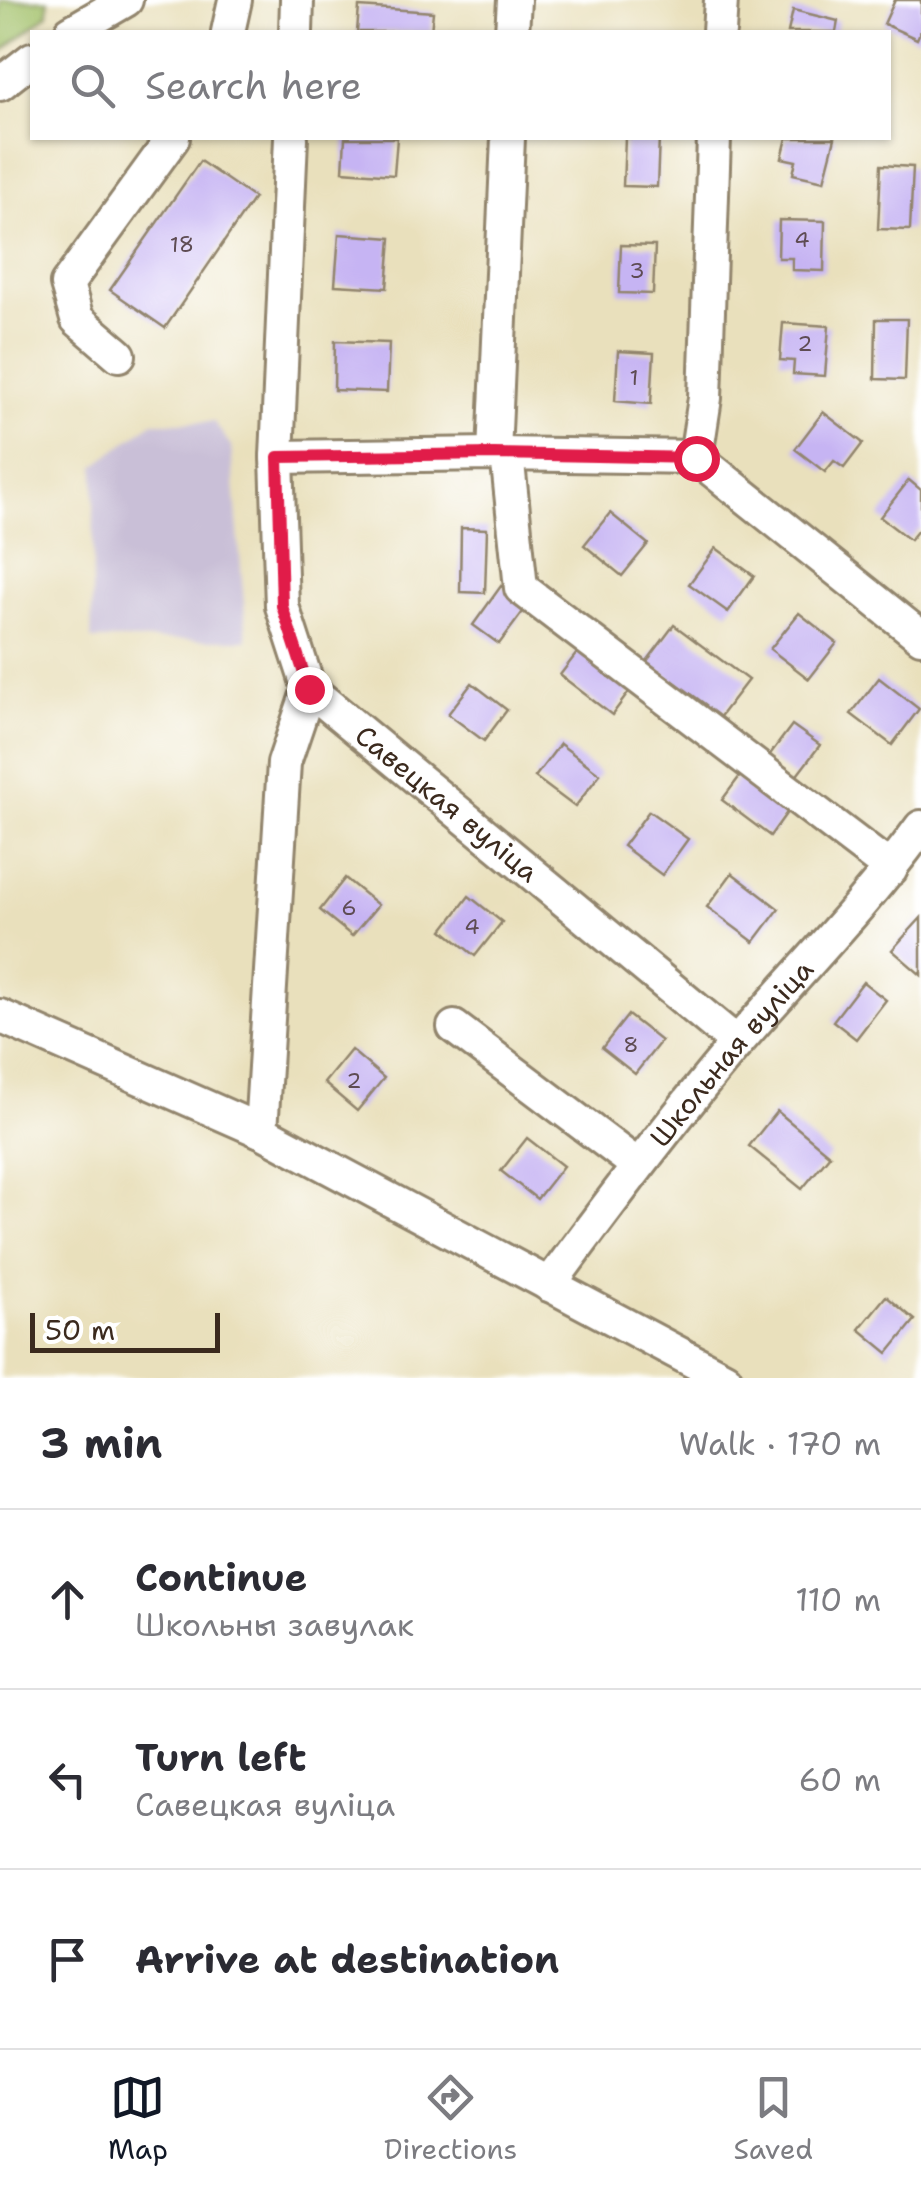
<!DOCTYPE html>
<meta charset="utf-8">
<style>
body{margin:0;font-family:"Shantell Sans",sans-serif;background:#f2f2f3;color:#2b2b33}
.scale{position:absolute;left:30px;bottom:25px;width:190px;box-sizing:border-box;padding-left:10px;border:5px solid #3b2a1e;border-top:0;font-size:28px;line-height:35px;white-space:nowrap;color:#3b2a1e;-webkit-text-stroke:8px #fff;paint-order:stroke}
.stop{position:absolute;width:30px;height:30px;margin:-22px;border:8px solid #e11d48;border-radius:50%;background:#fff}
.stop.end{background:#e11d48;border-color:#fff;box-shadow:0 2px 10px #0008}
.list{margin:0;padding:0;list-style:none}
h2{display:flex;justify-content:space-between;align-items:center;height:130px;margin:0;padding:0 40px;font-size:42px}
h2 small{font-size:32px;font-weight:400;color:#7c7c81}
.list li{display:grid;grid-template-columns:65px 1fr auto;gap:30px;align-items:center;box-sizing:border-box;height:180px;padding:0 40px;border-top:2px solid #e1e1e2}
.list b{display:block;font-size:38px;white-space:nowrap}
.list p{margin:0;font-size:32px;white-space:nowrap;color:#7c7c81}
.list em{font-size:32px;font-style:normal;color:#7c7c81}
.icon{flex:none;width:55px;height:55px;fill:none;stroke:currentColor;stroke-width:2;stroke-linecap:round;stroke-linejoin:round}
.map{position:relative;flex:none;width:921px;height:1378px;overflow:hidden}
.search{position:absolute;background:#fff;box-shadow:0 2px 8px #0004;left:30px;right:30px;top:30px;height:110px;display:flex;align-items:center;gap:25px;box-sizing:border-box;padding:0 35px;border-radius:0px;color:#7c7c81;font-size:38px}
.sheet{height:670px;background:#fff}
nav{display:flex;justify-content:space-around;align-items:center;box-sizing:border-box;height:140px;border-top:2px solid #e1e1e2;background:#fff;font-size:28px;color:#7c7c81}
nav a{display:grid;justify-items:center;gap:5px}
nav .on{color:#111827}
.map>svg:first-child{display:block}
.industrial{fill:#c9bfd7}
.green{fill:#a1c068;stroke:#6e7543;stroke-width:2.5}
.building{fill:#c6b4f3}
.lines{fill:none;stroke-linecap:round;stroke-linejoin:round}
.minor-casing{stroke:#92856d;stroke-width:38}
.minor{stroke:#fff;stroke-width:32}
.route{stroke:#e11d48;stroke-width:12}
.labels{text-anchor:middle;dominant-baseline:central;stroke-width:10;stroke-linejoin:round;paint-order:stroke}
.number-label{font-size:22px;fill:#5e4c53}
.street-label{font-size:28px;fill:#3b2a1e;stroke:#fff}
</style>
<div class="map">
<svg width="921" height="1378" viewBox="0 0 921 1378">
<rect width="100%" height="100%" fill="#fff"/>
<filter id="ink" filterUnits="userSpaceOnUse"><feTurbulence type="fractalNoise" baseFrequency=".01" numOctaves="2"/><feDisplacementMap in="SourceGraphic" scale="20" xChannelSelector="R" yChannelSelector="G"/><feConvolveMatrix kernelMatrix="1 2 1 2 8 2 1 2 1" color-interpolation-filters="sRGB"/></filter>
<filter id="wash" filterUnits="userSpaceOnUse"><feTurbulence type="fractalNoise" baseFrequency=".0048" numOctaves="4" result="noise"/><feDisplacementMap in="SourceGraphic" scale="40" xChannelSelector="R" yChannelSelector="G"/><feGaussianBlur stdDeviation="2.25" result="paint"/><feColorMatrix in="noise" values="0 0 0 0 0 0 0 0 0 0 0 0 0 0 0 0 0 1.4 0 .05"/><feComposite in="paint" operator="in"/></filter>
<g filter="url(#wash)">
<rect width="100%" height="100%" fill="#e9e0bc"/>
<polygon class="industrial" points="153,422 214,422 231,446 247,640 91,640 95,466"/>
<polygon class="green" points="0,0 48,0 48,14 0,53"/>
<g id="blocks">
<g class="building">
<polygon points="895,0 921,0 921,30 917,39 884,24"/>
<polygon points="359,7 433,12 431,32 357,32"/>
<polygon points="793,10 838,21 836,32 788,32"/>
<polygon points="345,138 397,138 394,175 343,171"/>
<polygon points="625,138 659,138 657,187 623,186"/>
<polygon points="787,138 835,138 824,181 793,174 796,161 782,158"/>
<polygon points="200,161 254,198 165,328 110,290"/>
<polygon points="881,165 913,167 910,230 878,229"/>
<polygon points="779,220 825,221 824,271 792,270 792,258 778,258"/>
<polygon points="339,234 391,238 387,288 335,285"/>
<polygon points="621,245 655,246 653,294 619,293"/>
<polygon points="876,319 907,319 905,380 875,379"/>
<polygon points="783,323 829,326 825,376 793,374 794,361 780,360"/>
<polygon points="335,341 389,343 387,392 334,390"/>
<polygon points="618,351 654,353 651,404 615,401"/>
<polygon points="823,412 863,443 844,468 834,461 825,472 795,449"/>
<polygon points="909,480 921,490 921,531 919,529 910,540 880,517"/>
<polygon points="610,513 648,544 622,576 584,545"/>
<polygon points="461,528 487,529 485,593 460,592"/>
<polygon points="716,548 754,576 728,612 689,584"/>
<polygon points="501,586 528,605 499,644 473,625"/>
<polygon points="799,613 837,643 809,679 770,649"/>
<polygon points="674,625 748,680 715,723 700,712 706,705 660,671 655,678 641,669"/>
<polygon points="580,649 632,688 612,715 560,675"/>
<polygon points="879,678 919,709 892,745 851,714"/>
<polygon points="472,683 507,710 484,741 448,714"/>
<polygon points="792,725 820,745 795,778 768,757"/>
<polygon points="560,744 600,774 575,807 535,777"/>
<polygon points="740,776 788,811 770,836 722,800"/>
<polygon points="649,811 688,839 662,875 623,846"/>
<polygon points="732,873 779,909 754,942 707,907"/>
<polygon points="345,878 378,905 352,936 320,910"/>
<polygon points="469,896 502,922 475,956 443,930"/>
<polygon points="921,918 921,975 892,950"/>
<polygon points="863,982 886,1000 856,1039 833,1021"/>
<polygon points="628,1015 661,1041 635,1074 602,1048"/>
<polygon points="351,1050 384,1078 357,1111 324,1083"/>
<polygon points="777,1111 830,1155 802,1189 749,1146"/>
<polygon points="527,1138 563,1166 537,1199 501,1171"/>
<polygon points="886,1296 915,1320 888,1353 859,1329"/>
</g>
</g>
</g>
<g filter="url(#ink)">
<use href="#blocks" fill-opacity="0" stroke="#92856d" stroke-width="2.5"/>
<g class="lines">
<defs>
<g id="minor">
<polyline points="71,32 126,0"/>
<polyline points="228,32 235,0"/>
<polyline points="296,32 297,0"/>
<polyline points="512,32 514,0"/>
<polyline points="719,32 721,0"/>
<polyline points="0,84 32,59"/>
<path id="s1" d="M291 138 277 457 282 606 309 689 737 1043"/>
<polyline points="119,355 77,319 67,284 173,138"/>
<polyline points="494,454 508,138"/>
<polyline points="507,454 521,588 891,869"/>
<polyline points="277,457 494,454 696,457 921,637"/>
<polyline points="696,457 705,398 714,138"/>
<polyline points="0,1016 261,1131 725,1378"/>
<polyline points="454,1027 637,1165"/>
<polyline points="261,1131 284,763 309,689"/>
<path id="s2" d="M549 1285C610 1202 671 1121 737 1043 799 971 866 904 921 827"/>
</g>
</defs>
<use href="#minor" class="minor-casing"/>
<use href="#minor" class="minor"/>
</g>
</g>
<g class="lines" filter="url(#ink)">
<polyline class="route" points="309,689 282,606 278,457 494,454 696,458"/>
</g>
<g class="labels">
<g class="number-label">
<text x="802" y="239">4</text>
<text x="182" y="244">18</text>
<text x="637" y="270">3</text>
<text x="805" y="343">2</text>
<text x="634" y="377">1</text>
<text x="349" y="907">6</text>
<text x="472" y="926">4</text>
<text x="631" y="1044">8</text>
<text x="354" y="1080">2</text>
</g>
<g class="street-label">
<text stroke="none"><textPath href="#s1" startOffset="735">Савецкая вуліца</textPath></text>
<text stroke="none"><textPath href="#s2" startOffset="295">Школьная вуліца</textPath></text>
</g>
</g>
</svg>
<div class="scale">50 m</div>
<div class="stop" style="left:696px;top:458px"></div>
<div class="stop end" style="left:309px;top:689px"></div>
<div class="search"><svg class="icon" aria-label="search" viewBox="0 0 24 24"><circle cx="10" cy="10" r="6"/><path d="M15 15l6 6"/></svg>Search here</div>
</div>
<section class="sheet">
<h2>3 min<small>Walk · 170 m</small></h2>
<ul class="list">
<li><svg class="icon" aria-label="ahead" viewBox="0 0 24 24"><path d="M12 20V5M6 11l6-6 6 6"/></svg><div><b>Continue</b><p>Школьны завулак</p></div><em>110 m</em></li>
<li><svg class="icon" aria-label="left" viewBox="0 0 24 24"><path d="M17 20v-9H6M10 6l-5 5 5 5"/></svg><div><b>Turn left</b><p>Савецкая вуліца</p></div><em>60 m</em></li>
<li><svg class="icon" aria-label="arrive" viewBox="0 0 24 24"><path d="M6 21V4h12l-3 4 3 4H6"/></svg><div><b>Arrive at destination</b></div></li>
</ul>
</section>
<nav>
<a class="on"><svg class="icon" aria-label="map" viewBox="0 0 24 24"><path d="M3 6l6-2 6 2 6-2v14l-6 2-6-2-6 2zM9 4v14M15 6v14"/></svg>Map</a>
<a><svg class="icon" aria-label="directions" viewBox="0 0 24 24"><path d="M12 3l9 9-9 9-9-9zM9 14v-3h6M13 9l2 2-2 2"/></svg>Directions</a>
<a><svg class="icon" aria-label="saved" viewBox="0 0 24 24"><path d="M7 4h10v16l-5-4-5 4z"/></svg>Saved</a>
</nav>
